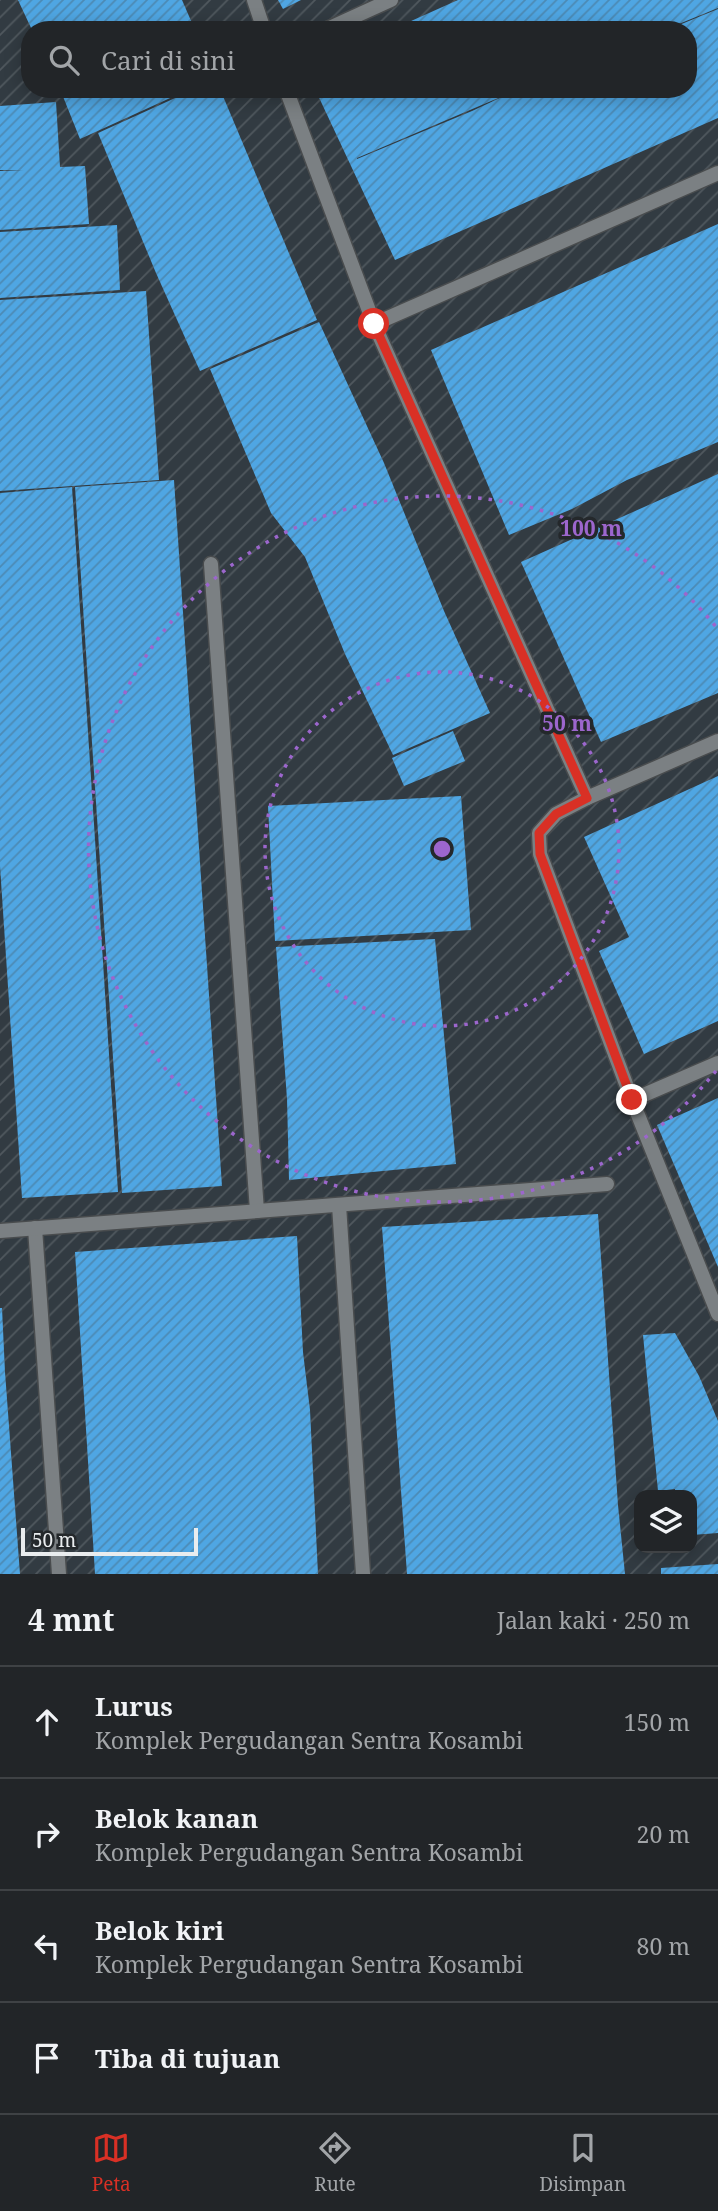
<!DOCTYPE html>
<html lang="id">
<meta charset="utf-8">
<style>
body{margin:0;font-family:"Noto Serif",serif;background:#2e3134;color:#f1f3f6}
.controls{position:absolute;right:21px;bottom:21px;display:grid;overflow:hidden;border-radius:14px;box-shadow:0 4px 18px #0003}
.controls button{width:63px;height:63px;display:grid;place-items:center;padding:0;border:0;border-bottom:2px solid #3f4245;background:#222528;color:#f1f3f6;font:35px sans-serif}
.scale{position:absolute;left:21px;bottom:18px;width:177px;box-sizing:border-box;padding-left:7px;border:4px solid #e9ecee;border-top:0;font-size:19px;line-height:24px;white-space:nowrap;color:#e9ecee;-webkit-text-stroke:5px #24282b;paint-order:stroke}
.stop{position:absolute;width:21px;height:21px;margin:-16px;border:5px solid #d93025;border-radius:50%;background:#fff}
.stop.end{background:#d93025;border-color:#fff;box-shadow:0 2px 7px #0008}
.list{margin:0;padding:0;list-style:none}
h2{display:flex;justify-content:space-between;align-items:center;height:91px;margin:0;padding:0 28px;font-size:30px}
h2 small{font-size:23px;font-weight:400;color:#a2a5a8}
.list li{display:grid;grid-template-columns:46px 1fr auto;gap:21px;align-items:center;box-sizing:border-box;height:112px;padding:0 28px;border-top:2px solid #3f4245}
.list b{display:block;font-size:26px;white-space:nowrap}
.list p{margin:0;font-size:23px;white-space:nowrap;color:#a2a5a8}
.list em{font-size:23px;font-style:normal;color:#a2a5a8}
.icon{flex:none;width:38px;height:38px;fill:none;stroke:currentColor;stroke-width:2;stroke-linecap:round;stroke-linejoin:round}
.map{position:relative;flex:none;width:718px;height:1574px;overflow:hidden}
.search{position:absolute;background:#222528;box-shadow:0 4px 18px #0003;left:21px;right:21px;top:21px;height:77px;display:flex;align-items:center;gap:18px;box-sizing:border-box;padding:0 24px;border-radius:28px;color:#a2a5a8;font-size:26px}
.sheet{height:539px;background:#222528}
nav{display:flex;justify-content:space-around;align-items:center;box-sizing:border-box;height:98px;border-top:2px solid #3f4245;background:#222528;font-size:19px;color:#a2a5a8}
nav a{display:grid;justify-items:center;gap:4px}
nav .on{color:#d93025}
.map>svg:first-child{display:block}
.industrial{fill:url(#industrial-furrows);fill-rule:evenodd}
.building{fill:url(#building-hatch);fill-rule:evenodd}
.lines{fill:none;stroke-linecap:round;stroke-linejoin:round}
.lane-casing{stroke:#494c4e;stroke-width:17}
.lane{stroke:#7b8083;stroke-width:14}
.route{stroke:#d93025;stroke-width:9}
.ring{fill:none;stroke:#9c66cd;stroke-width:3.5;stroke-dasharray:3.5 7}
.centre{fill:#9c66cd;stroke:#24282b;stroke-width:3.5}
.ring-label{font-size:21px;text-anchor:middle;font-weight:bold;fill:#9c66cd;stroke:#24282b;stroke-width:7;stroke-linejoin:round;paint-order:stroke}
</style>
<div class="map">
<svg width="718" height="1574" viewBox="0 0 718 1574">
<defs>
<pattern id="industrial-furrows" width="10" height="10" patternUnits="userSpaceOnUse" patternTransform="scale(1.75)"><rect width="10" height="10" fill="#323b42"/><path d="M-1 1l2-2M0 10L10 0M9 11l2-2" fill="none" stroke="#50585e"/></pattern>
<pattern id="building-hatch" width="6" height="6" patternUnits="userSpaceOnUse" patternTransform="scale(1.75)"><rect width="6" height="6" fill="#4fa6e3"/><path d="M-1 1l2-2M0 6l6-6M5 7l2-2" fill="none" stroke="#4c8ab4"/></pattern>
</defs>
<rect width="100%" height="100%" fill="#2e3135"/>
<path class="industrial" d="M0 0H718V1574H0ZM30 30H688V89H30ZM639 1495H692V1548H639Z"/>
<g class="building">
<polygon points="18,0 182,0 195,30 32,30"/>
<polygon points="278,0 301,0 283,9"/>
<polygon points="458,0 718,0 718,8 664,30 391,30"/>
<path d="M718 9V118L395 260 315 89H688V30H667ZM517 90 472 111 357 159V158Z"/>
<polygon points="60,89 190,89 80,139"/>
<polygon points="195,89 220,89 317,320 200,371 156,273 98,133"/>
<polygon points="56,102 60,167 85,166 89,224 0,230 0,171 24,170 0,170 0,106"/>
<polygon points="718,224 718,442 627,480 572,509 509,535 431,350"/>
<polygon points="117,225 120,290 0,298 0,232"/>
<polygon points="146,291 159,480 0,491 0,300"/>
<polygon points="319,322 384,463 444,611 490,713 393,755 345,654 305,557 271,513 210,369"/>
<polygon points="718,474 718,693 601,742 521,562"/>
<polygon points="174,480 222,1186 122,1193 75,487"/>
<polygon points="72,487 118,1192 22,1198 0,866 0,493"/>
<polygon points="453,731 465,761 404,786 392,758"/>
<polygon points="718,776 718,1021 644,1054 599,951 629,937 584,837"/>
<polygon points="461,796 471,930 275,941 268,806"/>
<polygon points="435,939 456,1164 289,1180 287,1099 276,947"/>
<polygon points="718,1098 718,1267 657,1125"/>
<polygon points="598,1214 618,1505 625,1574 407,1574 382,1227"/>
<polygon points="297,1236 303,1352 310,1410 318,1574 95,1574 75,1252"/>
<polygon points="0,1308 2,1308 5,1372 20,1574 0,1574"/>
<polygon points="675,1333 699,1376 718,1421 718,1533 692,1535 692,1495 675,1495 675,1489 658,1491 643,1335"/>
<polygon points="718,1564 718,1574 661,1574 661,1568"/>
</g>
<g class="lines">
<defs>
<g id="lane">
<polyline points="254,0 264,30"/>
<polyline points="325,30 391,0"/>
<polyline points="286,89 374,324"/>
<polyline points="718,173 374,324 587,798 718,741"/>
<polyline points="211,564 257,1211"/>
<polyline points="587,798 556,814 539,833 540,854 632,1100 718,1314"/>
<polyline points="632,1100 718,1063"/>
<polyline points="339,1205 363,1574"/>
<polyline points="35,1228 59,1574"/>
<polyline points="0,1231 607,1184"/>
</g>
</defs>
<use href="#lane" class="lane-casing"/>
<use href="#lane" class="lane"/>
</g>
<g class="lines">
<polyline class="route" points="374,324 587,798 556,814 539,833 540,854 632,1100"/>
</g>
<g class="ring">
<circle cx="442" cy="849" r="177"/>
<path d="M716 1071A353 353 0 1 1 716 627"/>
</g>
<circle cx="442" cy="849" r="10" class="centre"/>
<g class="ring-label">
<text x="591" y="536">100 m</text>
<text x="567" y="731">50 m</text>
</g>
</svg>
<div class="controls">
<button><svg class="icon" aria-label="layers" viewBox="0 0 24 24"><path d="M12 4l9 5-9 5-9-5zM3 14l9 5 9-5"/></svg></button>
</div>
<div class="scale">50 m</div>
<div class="stop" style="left:374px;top:324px"></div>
<div class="stop end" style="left:632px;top:1100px"></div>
<div class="search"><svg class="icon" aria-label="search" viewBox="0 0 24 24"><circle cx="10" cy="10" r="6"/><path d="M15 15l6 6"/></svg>Cari di sini</div>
</div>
<section class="sheet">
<h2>4 mnt<small>Jalan kaki · 250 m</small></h2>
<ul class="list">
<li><svg class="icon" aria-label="ahead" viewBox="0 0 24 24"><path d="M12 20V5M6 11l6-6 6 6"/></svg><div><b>Lurus</b><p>Komplek Pergudangan Sentra Kosambi</p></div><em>150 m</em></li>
<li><svg class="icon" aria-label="right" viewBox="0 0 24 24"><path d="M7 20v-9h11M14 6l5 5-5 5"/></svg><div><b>Belok kanan</b><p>Komplek Pergudangan Sentra Kosambi</p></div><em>20 m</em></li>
<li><svg class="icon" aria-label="left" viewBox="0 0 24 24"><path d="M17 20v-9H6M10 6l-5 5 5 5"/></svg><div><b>Belok kiri</b><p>Komplek Pergudangan Sentra Kosambi</p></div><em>80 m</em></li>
<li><svg class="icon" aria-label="arrive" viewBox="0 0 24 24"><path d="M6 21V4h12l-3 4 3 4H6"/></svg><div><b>Tiba di tujuan</b></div></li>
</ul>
</section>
<nav>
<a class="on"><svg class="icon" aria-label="map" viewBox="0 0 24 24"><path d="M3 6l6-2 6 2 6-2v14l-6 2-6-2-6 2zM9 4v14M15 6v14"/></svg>Peta</a>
<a><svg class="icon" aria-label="directions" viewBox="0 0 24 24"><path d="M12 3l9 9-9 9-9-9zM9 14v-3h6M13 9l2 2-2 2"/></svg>Rute</a>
<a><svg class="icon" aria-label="saved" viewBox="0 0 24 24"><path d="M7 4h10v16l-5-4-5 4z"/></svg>Disimpan</a>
</nav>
